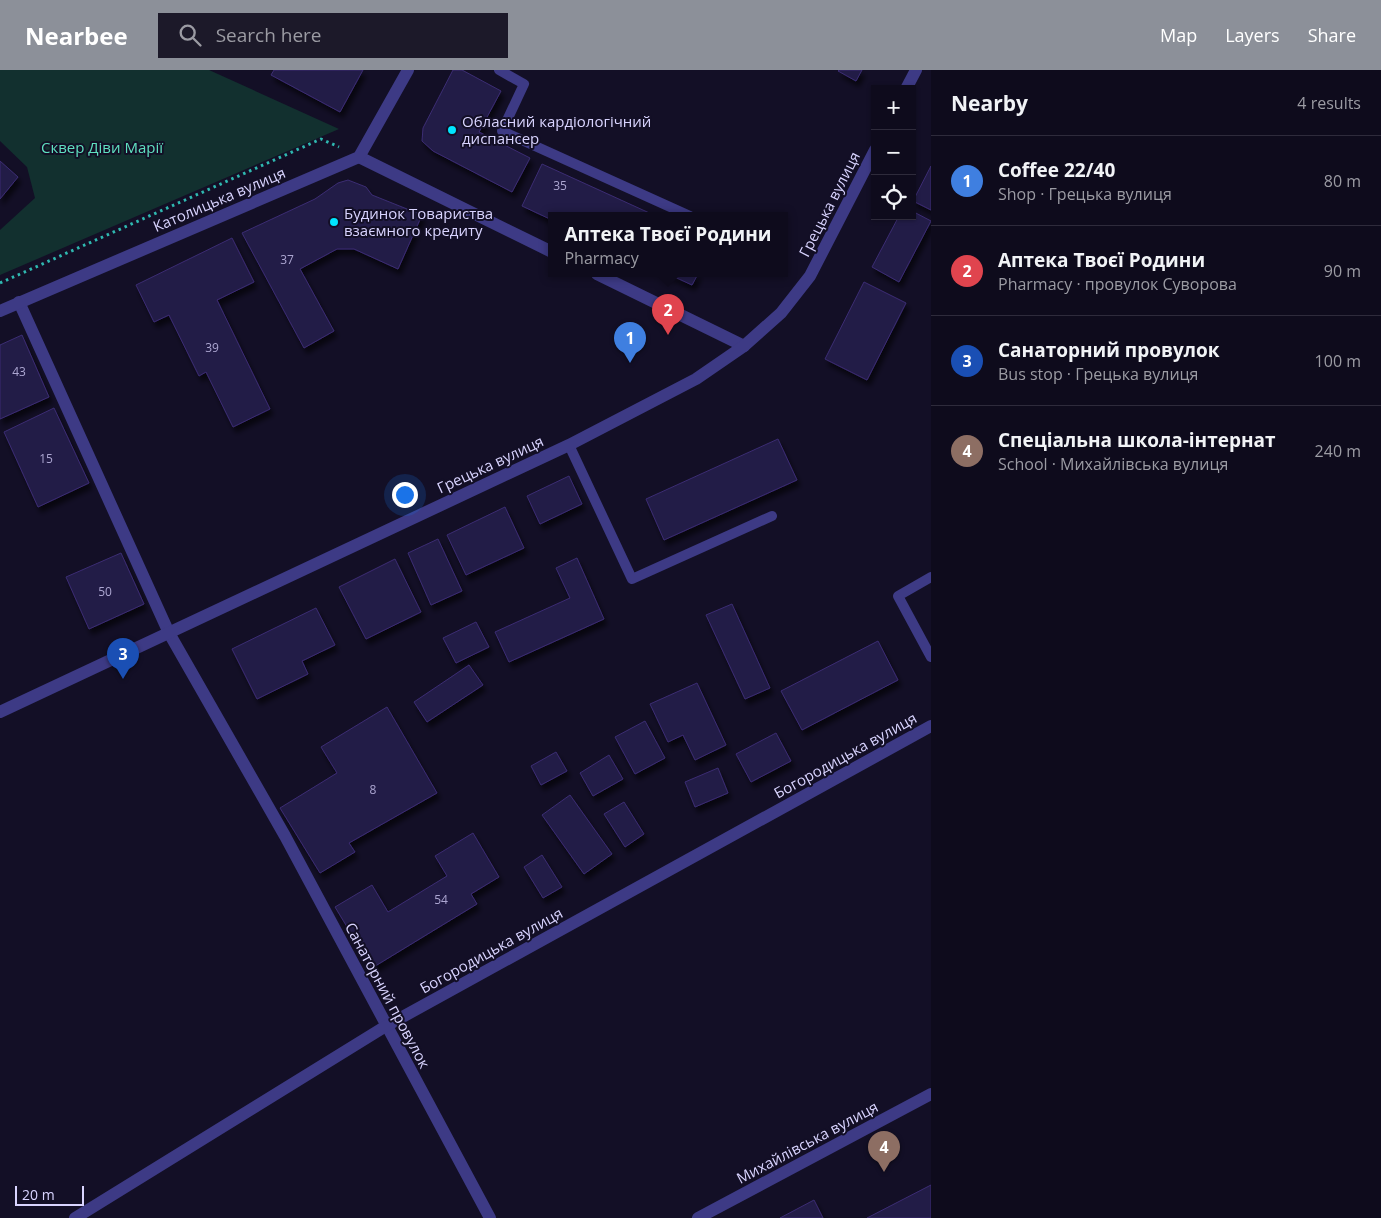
<!DOCTYPE html>
<meta charset="utf-8">
<style>
body{margin:0;font-family:"Open Sans",sans-serif;background:#1c1929;color:#f1f3f6}
.controls{position:absolute;right:15px;top:15px;display:grid;overflow:hidden;border-radius:0px;box-shadow:0 1px 4px #0004}
.controls button{width:45px;height:45px;display:grid;place-items:center;padding:0;border:0;border-bottom:1px solid #2e2b3b;background:#0e0b1c;color:#f1f3f6;font:25px sans-serif}
.scale{position:absolute;left:15px;bottom:12px;width:69px;box-sizing:border-box;padding-left:5px;border:2px solid #d9d4ff;border-top:0;font-size:14px;line-height:18px;white-space:nowrap;color:#d9d4ff;-webkit-text-stroke:4px #130f26;paint-order:stroke}
.you{position:absolute;left:404px;top:424px;width:18px;height:18px;margin:-12px;border:4px solid #fff;border-radius:50%;background:#1a73e8;box-shadow:0 0 0 8px #1a73e833}
.badge{display:grid;place-items:center;width:32px;height:32px;border-radius:50%;background:#8c9099;color:#fff;font-size:16px;font-weight:700}
.pin{position:absolute;translate:-50% -41px;filter:drop-shadow(0 1px 2px #0008)}
.pin::after{content:'';position:absolute;top:26px;width:18px;height:15px;background:inherit;clip-path:polygon(0 0,100% 0,50% 100%)}
.popup{position:absolute;left:548px;top:142px;width:240px;height:65px;box-sizing:border-box;display:grid;place-content:center;border-radius:0px;background:#0e0b1c;filter:drop-shadow(0 1px 4px #0005);font-size:16px;white-space:nowrap;color:#9b9ba3}
.popup b{font-size:19px;color:#f1f3f6}
.popup::after{content:'';position:absolute;left:50%;top:100%;margin-left:-10px;border:10px solid transparent;border-top-color:#0e0b1c}
.list{margin:0;padding:0;list-style:none}
h2{display:flex;justify-content:space-between;align-items:center;height:65px;margin:0;padding:0 20px;font-size:21px}
h2 small{font-size:16px;font-weight:400;color:#9b9ba3}
.list li{display:grid;grid-template-columns:32px 1fr auto;gap:15px;align-items:center;box-sizing:border-box;height:90px;padding:0 20px;border-top:1px solid #2e2b3b}
.list b{display:block;font-size:19px;white-space:nowrap}
.list p{margin:0;font-size:16px;white-space:nowrap;color:#9b9ba3}
.list em{font-size:16px;font-style:normal;color:#9b9ba3}
.icon{flex:none;width:28px;height:28px;fill:none;stroke:currentColor;stroke-width:2;stroke-linecap:round;stroke-linejoin:round}
.map{position:relative;flex:none;width:931px;height:1148px;overflow:hidden}
header{display:flex;align-items:center;gap:30px;box-sizing:border-box;height:70px;padding:0 25px;background:#8c9099;color:#fff}
header strong{font-size:24px}
nav{display:flex;gap:28px;margin-inline-start:auto;font-size:18px}
.search{width:350px;height:45px;background:#1c1929;display:flex;align-items:center;gap:12px;box-sizing:border-box;padding:0 18px;border-radius:0px;color:#9b9ba3;font-size:19px}
main{display:flex}
aside{flex:1;background:#0e0b1c}
.map>svg:first-child{display:block}
.green{fill:#12302f}
.building{fill:#241b47;stroke:#3b2d73;filter:url(#shadow)}
.lines{fill:none;stroke-linecap:round;stroke-linejoin:round}
.path{stroke:#2fb8b0;stroke-width:3;stroke-dasharray:2.5 4;stroke-linecap:butt}
.service{stroke:#3d3a85;stroke-width:10}
.pedestrian{stroke:#3d3a85;stroke-width:12}
.minor{stroke:#3d3a85;stroke-width:12}
.tertiary{stroke:#3d3a85;stroke-width:12}
.poi-dot{fill:#00e5ff;stroke:#130f26;stroke-width:2}
.labels{text-anchor:middle;dominant-baseline:central;stroke-width:4;stroke-linejoin:round;paint-order:stroke}
.number-label{font-size:12px;fill:#aca6d1}
.poi-label{font-size:15px;fill:#d9d4ff;stroke:#130f26;text-anchor:start}
.park-label{font-size:15px;fill:#5fe0c0;stroke:#130f26}
.street-label{font-size:15px;fill:#d9d4ff;stroke:#130f26}
</style>
<header>
<strong>Nearbee</strong>
<div class="search"><svg class="icon" aria-label="search" viewBox="0 0 24 24"><circle cx="10" cy="10" r="6"/><path d="M15 15l6 6"/></svg>Search here</div>
<nav><a>Map</a><a>Layers</a><a>Share</a></nav>
</header>
<main>
<div class="map">
<svg width="931" height="1148" viewBox="0 0 931 1148">
<defs>
<filter id="shadow"><feDropShadow dx="3" dy="5.5" stdDeviation="2.5" flood-color="#0009"/></filter>
</defs>
<rect width="100%" height="100%" fill="#130f26"/>
<polygon class="green" points="0,0 209,0 339,59 0,205 0,160 35,128 27,97 0,71"/>
<g class="building">
<polygon points="274,0 363,0 340,42 271,5"/>
<polygon points="453,0 462,0 501,21 479,62 530,88 512,122 433,81 422,71 423,58"/>
<polygon points="839,0 862,0 856,11 838,1"/>
<polygon points="0,91 18,107 0,129"/>
<polygon points="542,94 656,146 552,146 552,150 522,136"/>
<polygon points="931,96 931,140 913,131"/>
<polygon points="348,110 366,117 372,125 422,145 398,199 354,179 337,179 300,199 334,261 304,278 242,163 315,129 338,113"/>
<polygon points="912,141 931,151 899,212 872,197 899,146 912,146"/>
<polygon points="232,168 254,212 217,230 270,339 233,357 206,302 199,306 169,245 154,252 136,215"/>
<polygon points="668,204 698,204 692,215"/>
<polygon points="864,212 906,233 867,310 825,289"/>
<polygon points="22,265 49,327 0,349 0,275"/>
<polygon points="54,338 89,413 38,437 4,362"/>
<polygon points="778,369 797,410 664,470 646,429"/>
<polygon points="569,406 582,434 540,454 527,426"/>
<polygon points="505,437 524,478 466,505 447,465"/>
<polygon points="438,469 462,521 431,535 408,483"/>
<polygon points="121,483 144,534 89,559 66,507"/>
<polygon points="577,488 604,549 509,592 495,562 570,528 556,498"/>
<polygon points="395,489 421,542 366,569 339,517"/>
<polygon points="732,534 770,618 745,629 706,545"/>
<polygon points="316,538 335,575 302,591 308,604 257,629 232,579"/>
<polygon points="476,552 489,577 456,593 443,568"/>
<polygon points="878,571 898,610 802,660 781,621"/>
<polygon points="469,595 483,615 427,652 414,632"/>
<polygon points="697,613 726,675 695,690 683,665 668,672 650,634"/>
<polygon points="387,637 437,723 349,773 355,782 320,803 280,738 337,703 321,677"/>
<polygon points="645,651 665,688 635,704 615,667"/>
<polygon points="776,663 791,691 751,712 736,684"/>
<polygon points="556,682 567,701 541,715 531,696"/>
<polygon points="609,685 623,709 593,726 580,703"/>
<polygon points="718,698 728,723 695,737 685,712"/>
<polygon points="570,725 612,784 584,804 542,745"/>
<polygon points="624,732 644,764 625,777 604,744"/>
<polygon points="473,763 499,807 471,824 477,834 372,898 335,837 372,815 388,842 447,806 435,786"/>
<polygon points="542,785 562,817 543,828 524,797"/>
<polygon points="931,1115 931,1148 867,1148"/>
<polygon points="814,1130 823,1148 780,1148"/>
</g>
<g class="lines">
<polyline class="path" points="0,213 321,69 339,77"/>
<g class="service">
<polyline points="499,0 524,14 502,61 690,146"/>
<polyline points="569,375 632,509 772,446"/>
<polyline points="931,507 898,526 931,587"/>
</g>
<g class="pedestrian">
<polyline points="359,87 552,182"/>
<polyline points="597,204 744,276"/>
</g>
<g class="minor">
<polyline points="19,232 169,563 285,766 490,1148"/>
<polyline points="0,241 359,87 408,0"/>
<polyline points="698,1148 931,1024"/>
</g>
<g class="tertiary">
<polyline points="906,19 916,0"/>
<polyline points="0,642 569,375 696,309 744,276 781,243 810,206 875,80"/>
<polyline points="75,1148 386,956 931,656"/>
</g>
</g>
<g class="poi-dot">
<circle cx="452" cy="60" r="5"/>
<circle cx="334" cy="152" r="5"/>
</g>
<g class="labels">
<g class="number-label">
<text x="560" y="115">35</text>
<text x="287" y="189">37</text>
<text x="212" y="277">39</text>
<text x="19" y="301">43</text>
<text x="46" y="388">15</text>
<text x="105" y="521">50</text>
<text x="373" y="719">8</text>
<text x="441" y="829">54</text>
</g>
<g class="poi-label">
<text x="462" y="51">Обласний кардіологічний<tspan x="462" dy="17">диспансер</tspan></text>
<text x="344" y="143">Будинок Товариства<tspan x="344" dy="17">взаємного кредиту</tspan></text>
</g>
<g class="park-label">
<text x="102" y="77">Сквер Діви Марії</text>
</g>
<g class="street-label">
<text transform="translate(219 129) rotate(-23)">Католицька вулиця</text>
<text transform="translate(829 134) rotate(-63)">Грецька вулиця</text>
<text transform="translate(490 394) rotate(-25)">Грецька вулиця</text>
<text transform="translate(845 685) rotate(-29)">Богородицька вулиця</text>
<text transform="translate(491 880) rotate(-29)">Богородицька вулиця</text>
<text transform="translate(388 925) rotate(62)">Санаторний провулок</text>
<text transform="translate(807 1072) rotate(-28)">Михайлівська вулиця</text>
</g>
</g>
</svg>
<div class="controls">
<button>+</button>
<button>−</button>
<button><svg class="icon" aria-label="locate" viewBox="0 0 24 24"><circle cx="12" cy="12" r="6"/><path d="M12 2v4M12 18v4M2 12h4M18 12h4"/></svg></button>
</div>
<div class="scale">20 m</div>
<div class="you"></div>
<div class="pin badge" style="left:630px;top:293px;background:#3f7fe0">1</div>
<div class="pin badge" style="left:668px;top:265px;background:#e0444e">2</div>
<div class="popup"><b>Аптека Твоєї Родини</b>Pharmacy</div>
<div class="pin badge" style="left:123px;top:609px;background:#1a4fb4">3</div>
<div class="pin badge" style="left:884px;top:1102px;background:#8d6e63">4</div>
</div>
<aside>
<h2>Nearby<small>4 results</small></h2>
<ul class="list">
<li><span class="badge" style="background:#3f7fe0">1</span><div><b>Coffee 22/40</b><p>Shop · Грецька вулиця</p></div><em>80 m</em></li>
<li><span class="badge" style="background:#e0444e">2</span><div><b>Аптека Твоєї Родини</b><p>Pharmacy · провулок Суворова</p></div><em>90 m</em></li>
<li><span class="badge" style="background:#1a4fb4">3</span><div><b>Санаторний провулок</b><p>Bus stop · Грецька вулиця</p></div><em>100 m</em></li>
<li><span class="badge" style="background:#8d6e63">4</span><div><b>Спеціальна школа-інтернат</b><p>School · Михайлівська вулиця</p></div><em>240 m</em></li>
</ul>
</aside>
</main>
